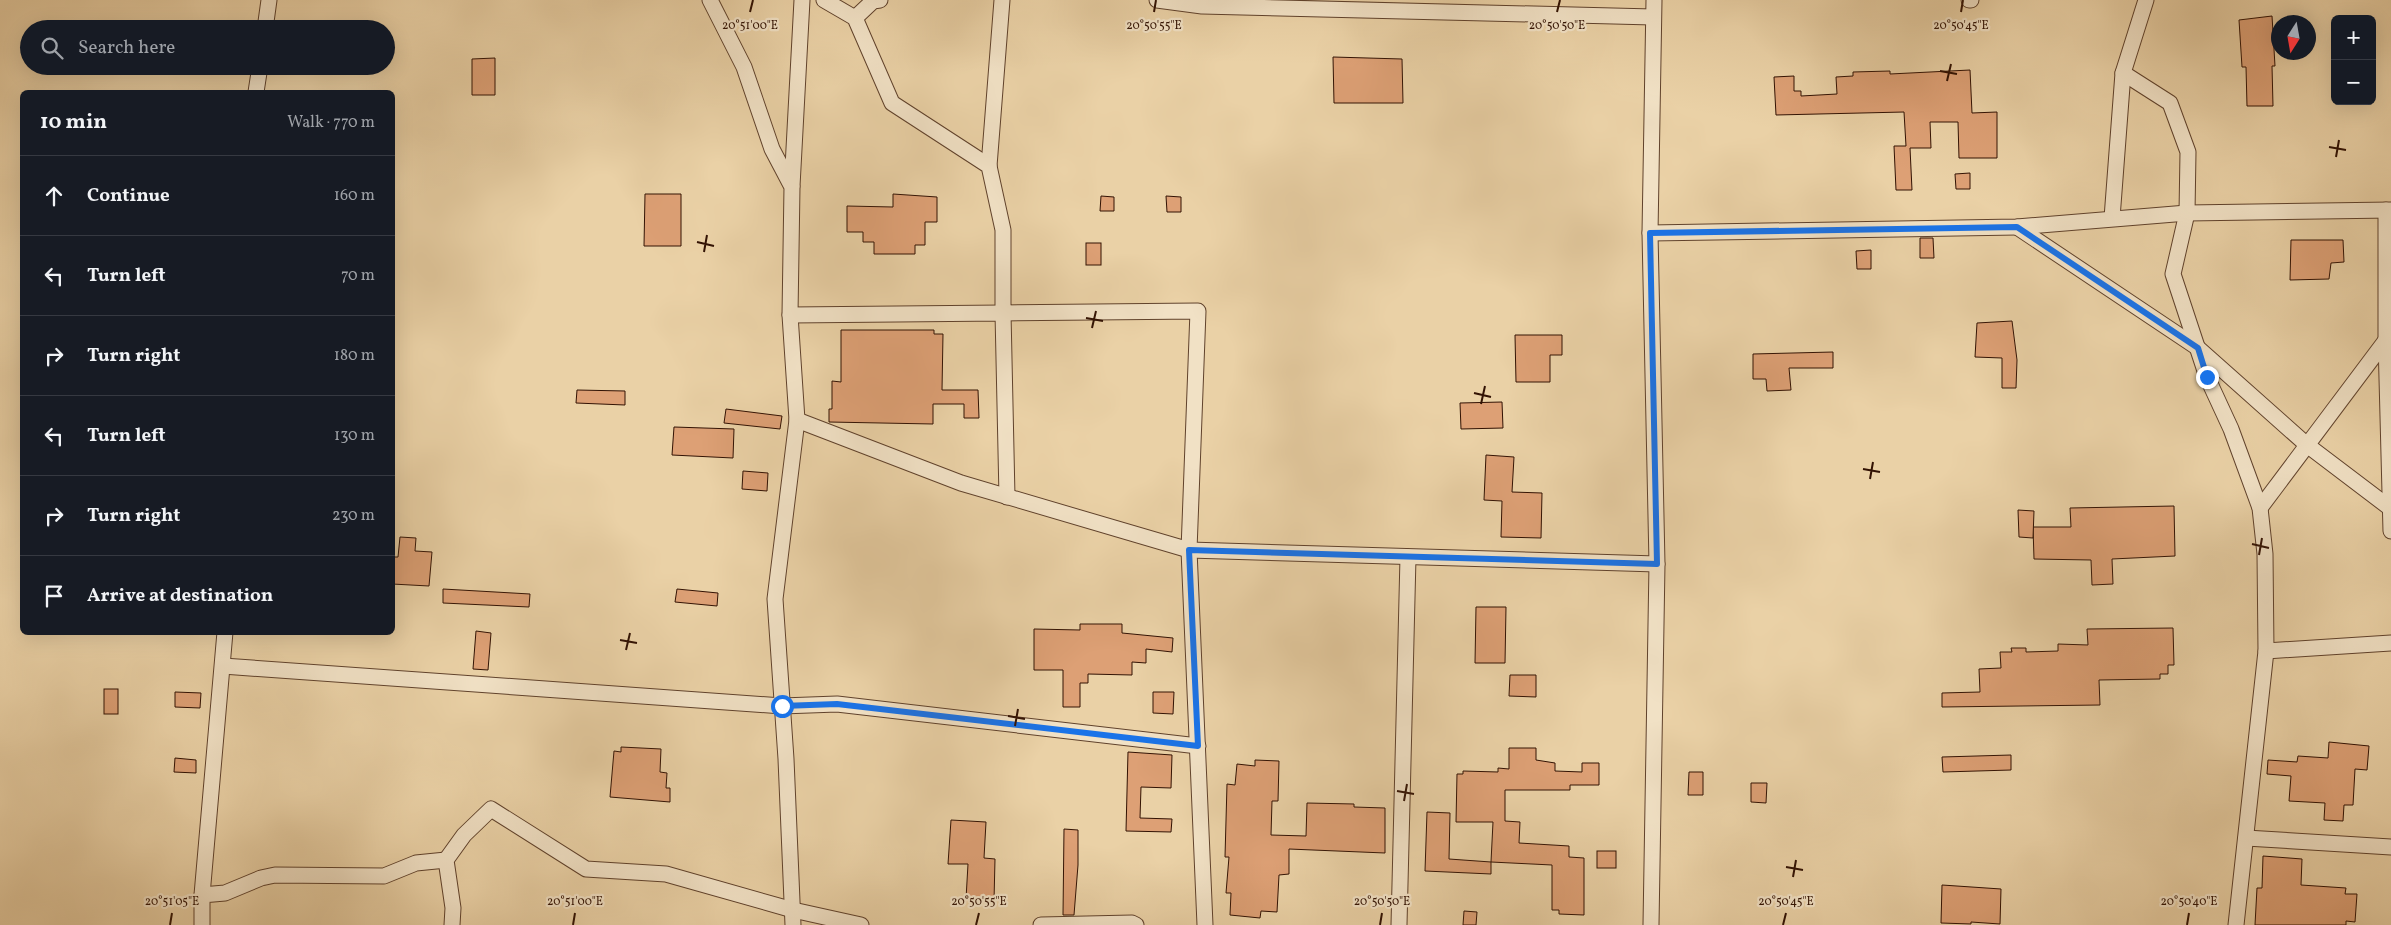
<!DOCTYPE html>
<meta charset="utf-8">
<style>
body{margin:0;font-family:Vollkorn,serif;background:#242831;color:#f1f3f6}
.controls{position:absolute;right:15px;top:15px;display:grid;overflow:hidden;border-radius:8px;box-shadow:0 5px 20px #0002}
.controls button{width:45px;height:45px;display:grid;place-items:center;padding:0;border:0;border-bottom:1px solid #363941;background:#171b24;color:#f1f3f6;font:25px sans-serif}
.compass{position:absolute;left:2271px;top:15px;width:45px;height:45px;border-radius:50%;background:#171b24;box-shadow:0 5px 20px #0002;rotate:191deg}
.stop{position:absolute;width:15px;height:15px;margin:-11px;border:4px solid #1a73e8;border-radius:50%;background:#fff}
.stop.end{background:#1a73e8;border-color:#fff;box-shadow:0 1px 5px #0008}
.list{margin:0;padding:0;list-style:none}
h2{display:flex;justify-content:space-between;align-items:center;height:65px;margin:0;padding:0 20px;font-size:21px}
h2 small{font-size:16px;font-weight:400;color:#9ea1a6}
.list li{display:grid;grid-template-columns:32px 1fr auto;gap:15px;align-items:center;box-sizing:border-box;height:80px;padding:0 20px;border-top:1px solid #363941}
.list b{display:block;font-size:19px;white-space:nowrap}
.list em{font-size:16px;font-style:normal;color:#9ea1a6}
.icon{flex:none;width:28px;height:28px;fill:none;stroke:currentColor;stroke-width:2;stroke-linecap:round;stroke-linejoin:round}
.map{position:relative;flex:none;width:2391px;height:925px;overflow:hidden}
.search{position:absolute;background:#171b24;box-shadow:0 5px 20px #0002;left:20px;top:20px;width:375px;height:55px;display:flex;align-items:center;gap:12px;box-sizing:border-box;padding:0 18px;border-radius:28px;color:#9ea1a6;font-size:19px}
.panel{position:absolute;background:#171b24;box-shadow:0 5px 20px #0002;left:20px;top:90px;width:375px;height:545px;border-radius:8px}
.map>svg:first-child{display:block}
.building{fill:#dda075;stroke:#321203}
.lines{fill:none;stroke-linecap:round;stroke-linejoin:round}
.minor-casing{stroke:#60422c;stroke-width:17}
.minor{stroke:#f1e1c5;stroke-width:15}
.route{stroke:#1a73e8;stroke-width:6}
.ticks{fill:none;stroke:#321203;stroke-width:2}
.ticks-label{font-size:12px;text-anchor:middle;fill:#321203;stroke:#f1e1c5;stroke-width:4.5;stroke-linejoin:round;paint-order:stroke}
</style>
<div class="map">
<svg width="2391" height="925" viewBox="0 0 2391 925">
<rect width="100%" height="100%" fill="#ead1a6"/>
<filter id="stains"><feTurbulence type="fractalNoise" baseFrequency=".004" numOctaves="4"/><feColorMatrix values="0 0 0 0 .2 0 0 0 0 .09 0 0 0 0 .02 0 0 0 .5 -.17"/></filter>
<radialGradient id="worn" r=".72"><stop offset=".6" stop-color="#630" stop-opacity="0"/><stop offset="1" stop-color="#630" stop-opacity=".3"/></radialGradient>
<g class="building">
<polygon points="2272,16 2275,66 2272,66 2273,106 2247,106 2246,67 2242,67 2239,20"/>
<polygon points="1333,57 1402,59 1403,103 1334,103"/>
<polygon points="495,58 495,95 472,95 472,59"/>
<polygon points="1970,70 1972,113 1997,112 1997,158 1959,158 1958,122 1930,122 1931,148 1910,148 1912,190 1896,190 1894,146 1906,146 1904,112 1776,115 1774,77 1794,76 1794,91 1801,91 1801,96 1837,94 1836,77 1853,76 1853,72 1890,71 1890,74"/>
<polygon points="1970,173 1970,189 1956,189 1955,174"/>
<polygon points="645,194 681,194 681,246 644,246"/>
<polygon points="893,194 937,197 937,222 925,222 925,245 915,245 915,254 874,254 874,242 863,242 863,232 847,232 847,206 893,207"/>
<polygon points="1101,196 1114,197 1114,211 1100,211"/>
<polygon points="1166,196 1181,197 1181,212 1167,212"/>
<polygon points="1920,238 1933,238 1934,258 1920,258"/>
<polygon points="2291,240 2343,240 2344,262 2331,263 2329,279 2290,280"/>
<rect x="1086" y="243" width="15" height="22"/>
<polygon points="1871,250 1871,269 1857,269 1856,251"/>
<polygon points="2012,321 2017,360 2016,388 2002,388 2002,358 1975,357 1977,323"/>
<polygon points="841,330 934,330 934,334 943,334 942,390 978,390 979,418 964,418 964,404 933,404 933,424 829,422 829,409 832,409 832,381 841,382"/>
<polygon points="1515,335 1562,335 1562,355 1550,355 1550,382 1516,382"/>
<polygon points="1833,352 1833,368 1789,368 1791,390 1767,391 1766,379 1753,379 1753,354"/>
<polygon points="577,390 625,391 625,405 576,403"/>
<polygon points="1502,402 1503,428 1461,429 1460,403"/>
<polygon points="726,409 782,416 780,429 724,423"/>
<polygon points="674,427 734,429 733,458 672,455"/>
<polygon points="1486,455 1514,457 1512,492 1542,493 1541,538 1501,537 1502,501 1484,500"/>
<polygon points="743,471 768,473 767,491 742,489"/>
<polygon points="2174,506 2175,556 2112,559 2113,584 2092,585 2091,560 2034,559 2033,527 2071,527 2070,508"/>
<polygon points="2018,510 2034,511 2033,538 2019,537"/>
<polygon points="400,537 416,538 415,551 432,552 429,586 392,584 392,557 398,557"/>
<polygon points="443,589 530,594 529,607 443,603"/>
<polygon points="677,589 718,593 717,606 675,602"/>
<polygon points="1476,607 1506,607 1505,663 1475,663"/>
<polygon points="1080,624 1122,624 1122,633 1173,638 1172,652 1146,649 1146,663 1132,662 1132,675 1088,674 1088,683 1080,683 1080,707 1063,707 1063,670 1034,670 1034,629 1080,630"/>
<polygon points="2173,628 2174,665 2168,665 2168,674 2160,674 2160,679 2099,680 2100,705 1942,707 1942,693 1980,692 1979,669 2001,668 2000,652 2012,652 2011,648 2026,648 2026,652 2058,651 2058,644 2088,645 2087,629"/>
<polygon points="476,631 491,633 488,670 473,669"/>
<polygon points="1510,675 1536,675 1536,697 1509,696"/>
<rect x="104" y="689" width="14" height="25"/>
<polygon points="175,692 201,693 200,708 175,707"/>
<polygon points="1153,692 1174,692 1173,714 1153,713"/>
<polygon points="2329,742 2369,746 2367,770 2355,769 2353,805 2344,805 2343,821 2324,820 2325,803 2289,801 2291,776 2267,774 2268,760 2297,762 2298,756 2328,758"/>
<polygon points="621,747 661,749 660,772 667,773 666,788 670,788 670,802 610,797 614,751 621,752"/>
<polygon points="1509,748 1536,748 1536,760 1555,763 1555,771 1582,772 1582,763 1599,763 1599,785 1570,785 1570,790 1505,790 1505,821 1520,822 1519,843 1569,846 1569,857 1584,858 1584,915 1559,914 1559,910 1552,910 1552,865 1491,862 1493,822 1456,822 1457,774 1463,774 1463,771 1498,772 1498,768 1509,769"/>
<polygon points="1128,752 1172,755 1171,788 1141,787 1140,818 1172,819 1171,832 1126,831"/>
<polygon points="2011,755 2011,770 1943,772 1942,757"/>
<polygon points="175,758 196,760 196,773 174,772"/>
<polygon points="1255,760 1279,761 1278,801 1272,801 1271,835 1306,836 1307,803 1354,804 1354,807 1385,808 1385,853 1289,849 1289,874 1279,875 1277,912 1261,911 1260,918 1230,915 1231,893 1226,893 1229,857 1225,857 1227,784 1235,785 1237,764 1255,766"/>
<polygon points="1689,772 1703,772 1703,795 1688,795"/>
<polygon points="1751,783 1767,783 1766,803 1751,802"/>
<polygon points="1427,812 1450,813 1449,859 1491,862 1491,874 1425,871"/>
<polygon points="951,820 986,822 984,858 995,859 994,901 966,899 968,864 948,864"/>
<polygon points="1064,829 1078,830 1078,865 1074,915 1063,915"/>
<rect x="1597" y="851" width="19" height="17"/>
<polygon points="2263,856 2302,859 2301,885 2346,888 2345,894 2357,894 2355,922 2346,921 2346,925 2255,925 2257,888 2262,888"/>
<polygon points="1942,885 2001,889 2000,924 1971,922 1971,924 1941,923"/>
<polygon points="1464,911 1477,912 1476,925 1463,925"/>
</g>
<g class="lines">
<defs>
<g id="minor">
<polyline points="710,0 744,67 772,149 792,187 790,315 797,420 775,599 786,759 793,925"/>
<polyline points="824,0 855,18 892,103 989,166 1003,230 1003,313 1198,311 1189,550 1205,925"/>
<polyline points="1157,0 1202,6 1653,17"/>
<polyline points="1969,0 1971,0"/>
<polyline points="855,18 873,1 880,0"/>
<polyline points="265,29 269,0"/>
<polyline points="2123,73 2170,103 2188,152 2187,213 2173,274 2207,377 2231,429 2260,508 2265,554 2266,651 2236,925"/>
<polyline points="256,92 260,66"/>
<polyline points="989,166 1002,0"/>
<polyline points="792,186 802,0"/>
<polyline points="2386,210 2386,340 2391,531"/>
<polyline points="2112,218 2123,73 2146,0"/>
<polyline points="2017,227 2198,348 2307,445 2390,508"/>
<polyline points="1650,233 2017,227 2187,213 2391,210"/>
<polyline points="790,315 1003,313 1007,497"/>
<polyline points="797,420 961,483 1189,550 1657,564"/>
<polyline points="2260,508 2386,340"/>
<polyline points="2266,651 2391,643"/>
<polyline points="223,666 782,706 837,704 1198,746"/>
<polyline points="2246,838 2391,847"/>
<polyline points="202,895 225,632"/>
<polyline points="202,925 202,895 225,893 261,878 275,875 384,876 416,863 446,860"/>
<polyline points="452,925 453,908 446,860 464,835 491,809 586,869 666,874 793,910 861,925"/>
<polyline points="1041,925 1132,923 1136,925"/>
<polyline points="1399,925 1408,557"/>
<polyline points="1651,925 1657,564 1650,233 1654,0"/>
</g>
</defs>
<use href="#minor" class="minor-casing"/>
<use href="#minor" class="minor"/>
</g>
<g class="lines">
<polyline class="route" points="782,706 837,704 1198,746 1189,550 1657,564 1650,233 2017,227 2198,348 2207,377"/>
</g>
<path class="ticks" d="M750 12 753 0M1154 12 1156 0M1557 12 1560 0M1961 12 1963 0M1940 71 1957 74M1947 81 1951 64M2329 147 2346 150M2336 157 2339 140M697 242 714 246M704 252 707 235M1086 318 1103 321M1092 328 1096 311M1474 393 1491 397M1481 404 1485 386M1863 469 1880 472M1870 479 1873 462M2252 544 2269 548M2259 555 2262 538M620 640 637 643M626 650 630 633M1008 716 1025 719M1015 726 1018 709M1397 791 1414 794M1404 801 1407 784M1786 867 1803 870M1793 877 1796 860M170 925 172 913M573 925 575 913M976 925 979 913M1380 925 1382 913M1783 925 1786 913M2187 925 2189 913"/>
<g class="ticks-label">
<text x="750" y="29">20°51'00"E</text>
<text x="1154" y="29">20°50'55"E</text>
<text x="1557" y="29">20°50'50"E</text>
<text x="1961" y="29">20°50'45"E</text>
<text x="172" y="905">20°51'05"E</text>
<text x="575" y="905">20°51'00"E</text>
<text x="979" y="905">20°50'55"E</text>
<text x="1382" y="905">20°50'50"E</text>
<text x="1786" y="905">20°50'45"E</text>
<text x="2189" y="905">20°50'40"E</text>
</g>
<rect width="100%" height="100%" filter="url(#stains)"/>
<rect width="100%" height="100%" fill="url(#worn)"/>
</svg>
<div class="controls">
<button>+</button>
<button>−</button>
</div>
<svg class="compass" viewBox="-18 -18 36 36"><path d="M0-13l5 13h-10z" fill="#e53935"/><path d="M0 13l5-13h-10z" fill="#9ea1a6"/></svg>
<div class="stop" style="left:782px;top:706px"></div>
<div class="stop end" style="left:2207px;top:377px"></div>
<div class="search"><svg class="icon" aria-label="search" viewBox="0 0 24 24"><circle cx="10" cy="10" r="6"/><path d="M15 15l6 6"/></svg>Search here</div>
<section class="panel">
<h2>10 min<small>Walk · 770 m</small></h2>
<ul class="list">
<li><svg class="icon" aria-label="ahead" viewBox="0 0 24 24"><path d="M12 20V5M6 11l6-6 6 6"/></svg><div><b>Continue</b></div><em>160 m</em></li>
<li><svg class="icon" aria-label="left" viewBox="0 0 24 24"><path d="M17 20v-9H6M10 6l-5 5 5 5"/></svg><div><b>Turn left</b></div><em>70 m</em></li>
<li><svg class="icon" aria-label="right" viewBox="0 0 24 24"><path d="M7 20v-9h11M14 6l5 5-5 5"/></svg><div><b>Turn right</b></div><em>180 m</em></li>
<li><svg class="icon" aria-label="left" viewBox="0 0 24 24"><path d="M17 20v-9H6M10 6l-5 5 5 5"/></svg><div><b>Turn left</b></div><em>130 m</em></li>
<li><svg class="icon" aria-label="right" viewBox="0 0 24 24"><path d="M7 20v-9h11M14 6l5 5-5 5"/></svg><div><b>Turn right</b></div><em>230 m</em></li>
<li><svg class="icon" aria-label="arrive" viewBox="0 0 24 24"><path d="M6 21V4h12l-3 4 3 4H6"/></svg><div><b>Arrive at destination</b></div></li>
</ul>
</section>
</div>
